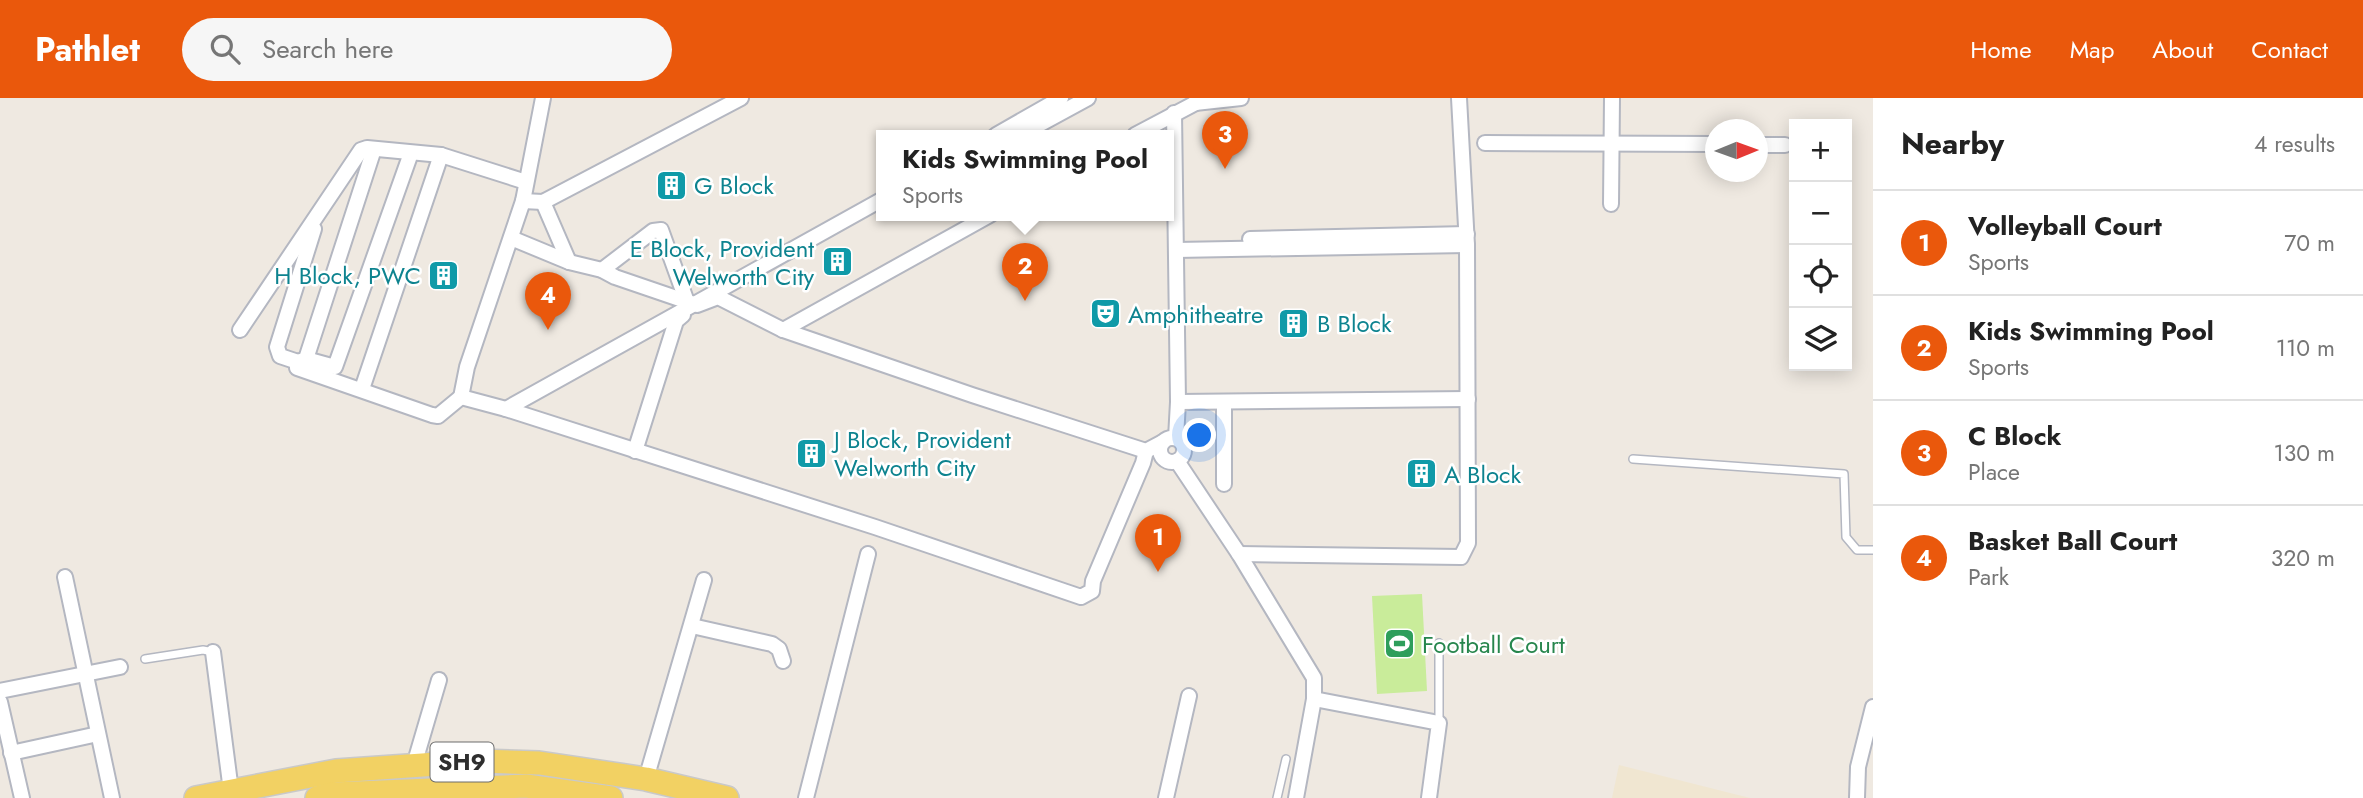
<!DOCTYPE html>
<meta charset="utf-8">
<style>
body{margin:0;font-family:Jost,sans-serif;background:#f6f6f6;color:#222}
.controls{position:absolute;right:21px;top:21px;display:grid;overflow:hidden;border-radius:0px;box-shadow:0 4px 18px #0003}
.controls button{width:63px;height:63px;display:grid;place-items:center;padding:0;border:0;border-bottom:2px solid #e0e0e0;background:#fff;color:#222;font:35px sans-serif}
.compass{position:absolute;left:1705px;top:21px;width:63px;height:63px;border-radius:50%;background:#fff;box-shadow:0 4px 18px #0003;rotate:89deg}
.you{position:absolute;left:1200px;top:338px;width:24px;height:24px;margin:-18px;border:5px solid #fff;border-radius:50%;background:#1a73e8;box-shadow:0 0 0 10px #1a73e833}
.badge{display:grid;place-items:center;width:46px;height:46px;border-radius:50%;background:#ea580c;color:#fff;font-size:23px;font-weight:700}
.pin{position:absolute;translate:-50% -58px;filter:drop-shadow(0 2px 4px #0008)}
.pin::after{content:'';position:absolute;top:37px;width:24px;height:21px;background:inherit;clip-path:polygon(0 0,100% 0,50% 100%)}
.popup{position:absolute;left:876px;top:32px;width:298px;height:91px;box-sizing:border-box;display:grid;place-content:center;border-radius:0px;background:#fff;filter:drop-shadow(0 2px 5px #0005);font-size:23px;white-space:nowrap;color:#767676}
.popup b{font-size:26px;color:#222}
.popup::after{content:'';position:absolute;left:50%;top:100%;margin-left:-14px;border:14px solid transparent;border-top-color:#fff}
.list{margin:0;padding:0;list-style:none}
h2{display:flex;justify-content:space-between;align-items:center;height:91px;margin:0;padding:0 28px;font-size:30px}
h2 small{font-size:23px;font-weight:400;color:#767676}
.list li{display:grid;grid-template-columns:46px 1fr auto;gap:21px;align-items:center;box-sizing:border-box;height:105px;padding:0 28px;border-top:2px solid #e0e0e0}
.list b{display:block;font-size:26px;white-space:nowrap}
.list p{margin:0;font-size:23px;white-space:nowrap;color:#767676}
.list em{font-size:23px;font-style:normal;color:#767676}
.icon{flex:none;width:38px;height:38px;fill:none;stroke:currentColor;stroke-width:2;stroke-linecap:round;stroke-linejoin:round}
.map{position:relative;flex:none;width:1873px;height:700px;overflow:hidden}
header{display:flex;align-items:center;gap:42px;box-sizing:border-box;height:98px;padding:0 35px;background:#ea580c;color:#fff}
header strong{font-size:33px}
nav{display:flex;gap:38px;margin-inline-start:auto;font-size:24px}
.search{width:490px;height:63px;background:#f6f6f6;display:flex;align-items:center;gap:18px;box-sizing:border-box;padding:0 24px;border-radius:38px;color:#767676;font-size:26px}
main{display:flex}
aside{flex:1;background:#fff}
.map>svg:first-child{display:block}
.education{fill:#f0e6d1}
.pitch{fill:#c9ec9a}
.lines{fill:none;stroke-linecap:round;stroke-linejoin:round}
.lane-casing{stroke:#b4b7c1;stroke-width:10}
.street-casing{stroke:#b4b7c1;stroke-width:18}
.primary-casing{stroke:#c9c9c9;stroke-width:26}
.lane{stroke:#fff;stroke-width:7}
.street{stroke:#fff;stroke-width:14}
.primary{stroke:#f2d163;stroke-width:23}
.labels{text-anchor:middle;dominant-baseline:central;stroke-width:5;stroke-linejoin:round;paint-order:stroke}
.shield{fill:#fff;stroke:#6d6d6d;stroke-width:2}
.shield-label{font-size:23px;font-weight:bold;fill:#2e2e2e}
.culture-label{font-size:24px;fill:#0d838f;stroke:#fff;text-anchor:start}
.leisure-label{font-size:24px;fill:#27864d;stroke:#fff;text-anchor:start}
</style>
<header>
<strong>Pathlet</strong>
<div class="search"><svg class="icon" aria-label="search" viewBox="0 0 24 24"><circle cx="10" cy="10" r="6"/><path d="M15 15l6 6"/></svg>Search here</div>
<nav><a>Home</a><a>Map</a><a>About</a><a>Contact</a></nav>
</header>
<main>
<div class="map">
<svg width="1873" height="700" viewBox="0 0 1873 700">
<rect width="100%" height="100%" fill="#efe9e1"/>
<polygon class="education" points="1619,667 1750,700 1612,700"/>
<polygon class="pitch" points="1422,496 1427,593 1377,596 1372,498"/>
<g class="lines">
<defs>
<g id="lane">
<polyline points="1633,361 1844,376 1846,439 1857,452 1873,452"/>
<polyline points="1439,545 1439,624"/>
<polyline points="145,561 203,552 213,554"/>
<polyline points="1277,700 1286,661"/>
</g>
<g id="street">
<polyline points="543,0 523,103 467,269 461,299 506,311 875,429 1081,499 1092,493 1093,483 1143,365 1146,353"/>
<polyline points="1195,5 1241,0"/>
<polyline points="1174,15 1178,304 1176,340"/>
<polyline points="996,37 1061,0"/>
<polyline points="1020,37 1088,0"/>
<polyline points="1135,37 1205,0"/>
<polyline points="1485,45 1716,46"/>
<polyline points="1758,47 1785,47"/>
<polyline points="374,51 306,261 298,264 297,270 432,317 438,318 461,299"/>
<polyline points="523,103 543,104 741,0"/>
<polyline points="543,104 569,164"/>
<polyline points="1611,106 1612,0"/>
<polyline points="511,140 569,164 602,172 615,179 697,207 718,199 783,232 972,297 1146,353 1163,344"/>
<polyline points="1250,141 1467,136"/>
<polyline points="1176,152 1467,147"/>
<polyline points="602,172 653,133 661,132 687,204"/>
<polyline points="240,232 361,52 367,50 441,57 526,84"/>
<polyline points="783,232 990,117"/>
<polyline points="306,261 335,269 411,55"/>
<polyline points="298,264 280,258 277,249 314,131"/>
<polyline points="362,291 441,57"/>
<polyline points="1178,304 1468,301"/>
<polyline points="1224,304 1224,386"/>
<polyline points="506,311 881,102"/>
<circle cx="1172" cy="352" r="12"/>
<polyline points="635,353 676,223 683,217"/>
<polyline points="1177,363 1239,456 1314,580 1314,601 1296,700"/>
<polyline points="1239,456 1461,459 1468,445 1467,147 1459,0"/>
<polyline points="65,479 112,700"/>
<polyline points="692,528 772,546 779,551 783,563"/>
<polyline points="213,554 231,693"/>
<polyline points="0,593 120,569"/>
<polyline points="1314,601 1439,625 1429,700"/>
<polyline points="0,604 22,700"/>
<polyline points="11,655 98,636"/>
<polyline points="414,667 439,582"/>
<polyline points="646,681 704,482"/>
<polyline points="806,700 868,456"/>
<polyline points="1166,700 1189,598"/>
<polyline points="1857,700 1858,669 1873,609"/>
</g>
<g id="primary">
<polyline points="196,700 336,673 480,663 539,665 646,681 727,700"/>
<polyline points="317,700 333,696 526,688 611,700"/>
</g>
</defs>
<use href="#lane" class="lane-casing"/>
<use href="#street" class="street-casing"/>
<use href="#primary" class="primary-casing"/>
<use href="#lane" class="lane"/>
<use href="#street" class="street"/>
<use href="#primary" class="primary"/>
</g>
<defs>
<symbol id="building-square" viewBox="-11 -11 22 22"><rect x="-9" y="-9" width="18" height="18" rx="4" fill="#0f9aa8" stroke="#fff"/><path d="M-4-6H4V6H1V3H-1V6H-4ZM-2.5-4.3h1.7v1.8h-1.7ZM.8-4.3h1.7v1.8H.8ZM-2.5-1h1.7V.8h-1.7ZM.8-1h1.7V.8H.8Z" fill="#fff"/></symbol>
<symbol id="theatre-square" viewBox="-11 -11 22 22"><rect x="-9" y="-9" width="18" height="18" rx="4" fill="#0f9aa8" stroke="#fff"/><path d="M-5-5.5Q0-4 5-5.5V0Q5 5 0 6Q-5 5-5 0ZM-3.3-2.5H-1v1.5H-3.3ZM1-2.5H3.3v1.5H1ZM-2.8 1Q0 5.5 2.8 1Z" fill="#fff"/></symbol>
<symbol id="stadium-square" viewBox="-11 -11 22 22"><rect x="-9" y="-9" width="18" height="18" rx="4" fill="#2e9e5b" stroke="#fff"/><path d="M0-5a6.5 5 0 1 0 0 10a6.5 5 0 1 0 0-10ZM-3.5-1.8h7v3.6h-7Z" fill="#fff"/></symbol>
</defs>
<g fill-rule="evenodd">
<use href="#building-square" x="654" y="70" width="35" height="35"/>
<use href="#building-square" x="820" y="146" width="35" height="35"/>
<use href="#building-square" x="426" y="160" width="35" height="35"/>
<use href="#theatre-square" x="1088" y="198" width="35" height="35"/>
<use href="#building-square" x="1276" y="208" width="35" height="35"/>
<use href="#building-square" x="794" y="338" width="35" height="35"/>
<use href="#building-square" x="1404" y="358" width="35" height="35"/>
<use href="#stadium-square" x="1382" y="528" width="35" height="35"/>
</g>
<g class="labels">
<rect class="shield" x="430.5" y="644.5" width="63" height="39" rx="5"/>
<g class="shield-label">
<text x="462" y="664">SH9</text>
</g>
<g class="culture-label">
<text x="694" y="87">G Block</text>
<text x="814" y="150" text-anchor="end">E Block, Provident<tspan x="814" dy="28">Welworth City</tspan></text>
<text x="421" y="177" text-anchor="end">H Block, PWC</text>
<text x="1128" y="216">Amphitheatre</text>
<text x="1317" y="225">B Block</text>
<text x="834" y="341">J Block, Provident<tspan x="834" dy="28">Welworth City</tspan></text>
<text x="1444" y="376">A Block</text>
</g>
<g class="leisure-label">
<text x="1422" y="546">Football Court</text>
</g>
</g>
</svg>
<div class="controls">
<button>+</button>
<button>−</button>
<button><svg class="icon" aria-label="locate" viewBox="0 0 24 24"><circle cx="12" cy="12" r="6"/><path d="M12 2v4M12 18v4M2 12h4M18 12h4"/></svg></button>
<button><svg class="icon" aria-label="layers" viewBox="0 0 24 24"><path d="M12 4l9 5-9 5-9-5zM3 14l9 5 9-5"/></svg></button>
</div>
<svg class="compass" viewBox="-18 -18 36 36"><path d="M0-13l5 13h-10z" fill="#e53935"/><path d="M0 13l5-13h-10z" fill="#767676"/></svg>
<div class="you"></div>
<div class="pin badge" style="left:1158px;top:474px">1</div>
<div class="pin badge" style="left:1025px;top:203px">2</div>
<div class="popup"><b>Kids Swimming Pool</b>Sports</div>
<div class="pin badge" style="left:1225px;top:71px">3</div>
<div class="pin badge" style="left:548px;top:232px">4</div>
</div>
<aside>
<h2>Nearby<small>4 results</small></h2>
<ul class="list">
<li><span class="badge">1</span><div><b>Volleyball Court</b><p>Sports</p></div><em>70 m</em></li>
<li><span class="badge">2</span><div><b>Kids Swimming Pool</b><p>Sports</p></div><em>110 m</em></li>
<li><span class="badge">3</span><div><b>C Block</b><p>Place</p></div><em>130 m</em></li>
<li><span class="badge">4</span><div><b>Basket Ball Court</b><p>Park</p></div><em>320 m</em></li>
</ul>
</aside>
</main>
